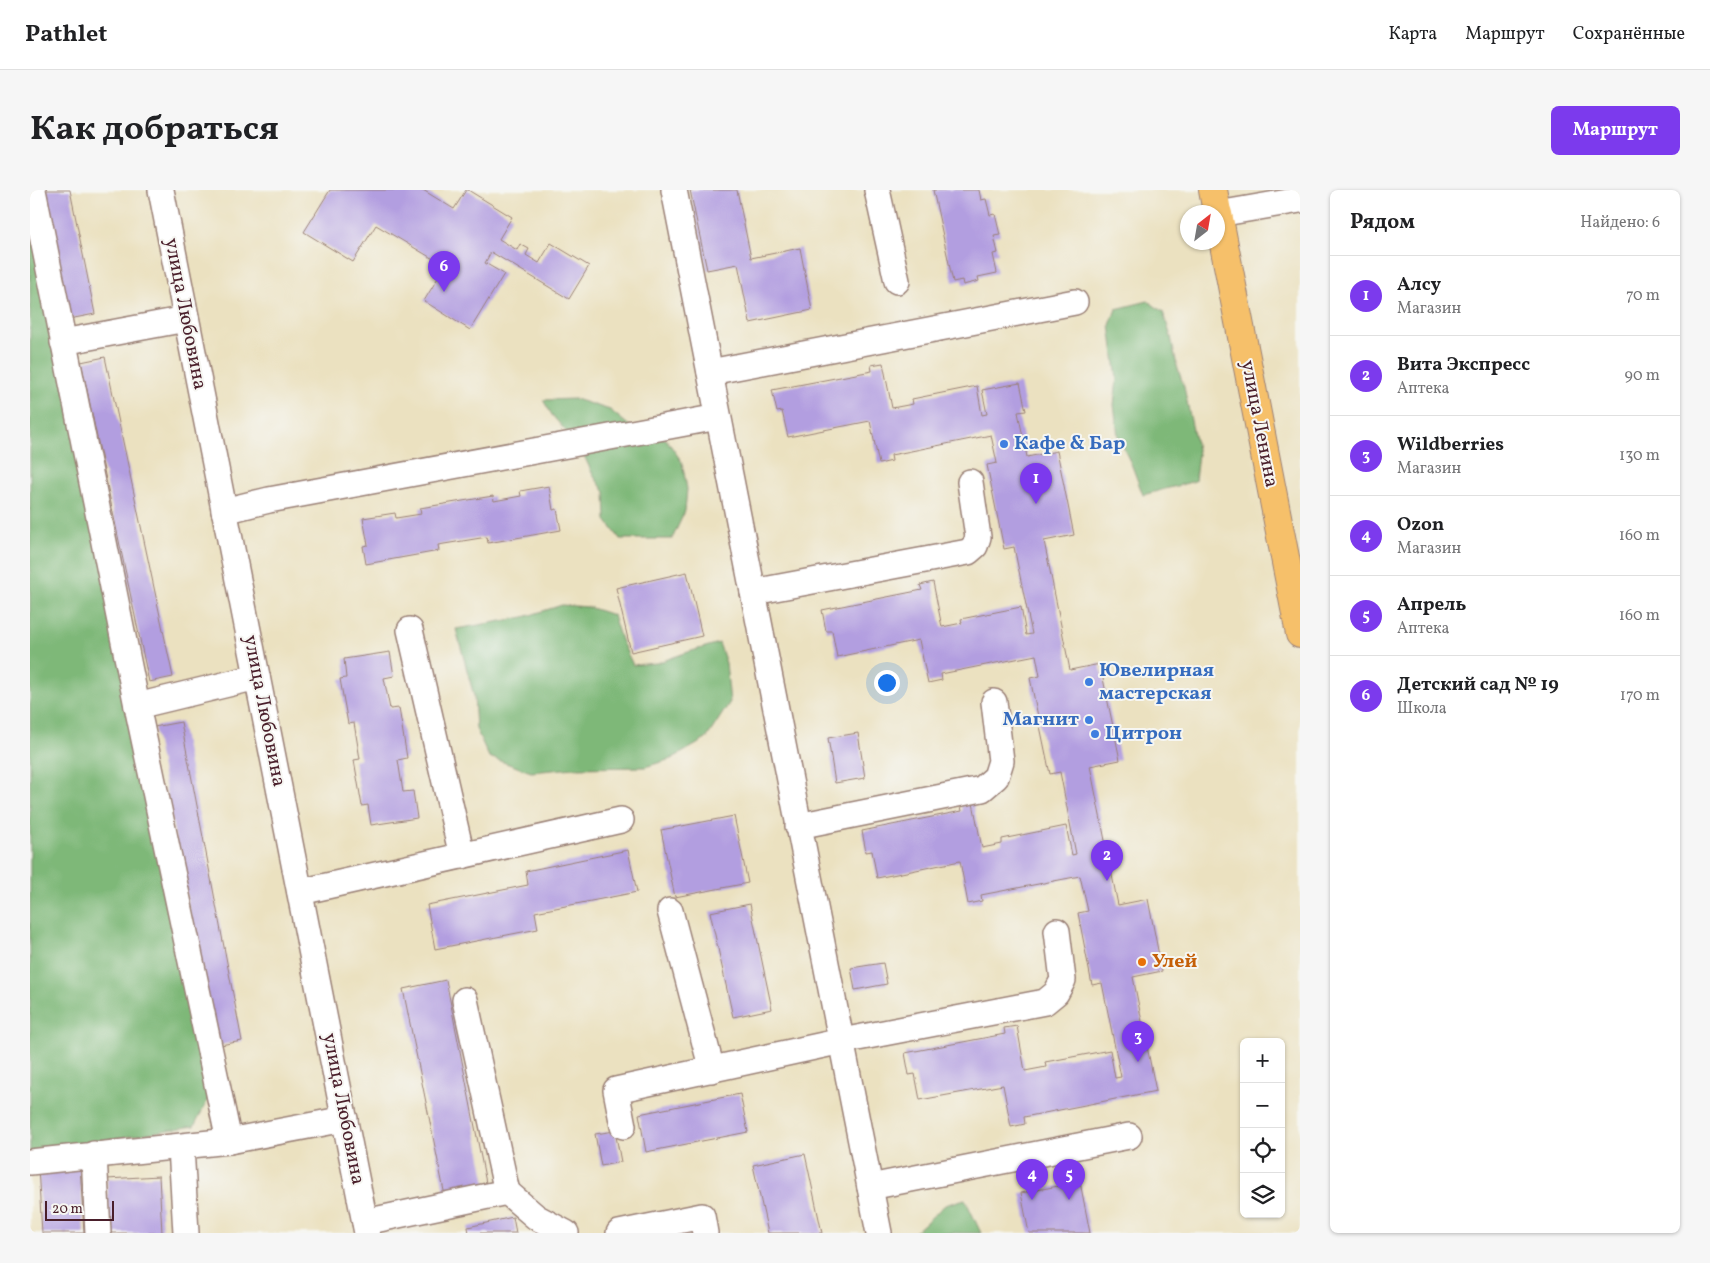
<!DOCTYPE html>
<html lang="ru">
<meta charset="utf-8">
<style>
body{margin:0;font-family:Vollkorn,serif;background:#f6f6f6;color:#202124}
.controls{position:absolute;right:15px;bottom:15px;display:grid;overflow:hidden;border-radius:8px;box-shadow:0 1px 4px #0004}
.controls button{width:45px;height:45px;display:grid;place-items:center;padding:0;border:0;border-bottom:1px solid #e0e0e0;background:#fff;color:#202124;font:25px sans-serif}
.compass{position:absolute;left:1150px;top:15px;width:45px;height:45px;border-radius:50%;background:#fff;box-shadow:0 1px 4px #0004;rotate:31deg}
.scale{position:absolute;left:15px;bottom:12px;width:69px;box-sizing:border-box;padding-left:5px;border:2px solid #4a1f2b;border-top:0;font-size:14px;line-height:18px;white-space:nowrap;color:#4a1f2b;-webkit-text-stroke:4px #f6f6f2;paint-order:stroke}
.you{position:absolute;left:856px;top:492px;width:18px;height:18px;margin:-12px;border:4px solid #fff;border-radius:50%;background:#1a73e8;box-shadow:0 0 0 8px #1a73e833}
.badge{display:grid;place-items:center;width:32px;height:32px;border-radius:50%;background:#7c3aed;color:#fff;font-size:16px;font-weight:700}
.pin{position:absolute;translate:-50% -41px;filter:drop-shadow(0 1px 2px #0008)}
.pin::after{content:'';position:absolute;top:26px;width:18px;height:15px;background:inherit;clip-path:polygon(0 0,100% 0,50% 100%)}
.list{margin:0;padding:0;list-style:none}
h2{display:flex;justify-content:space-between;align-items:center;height:65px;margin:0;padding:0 20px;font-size:21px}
h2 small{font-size:16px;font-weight:400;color:#757577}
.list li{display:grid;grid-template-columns:32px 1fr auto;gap:15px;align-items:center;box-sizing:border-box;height:80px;padding:0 20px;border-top:1px solid #e0e0e0}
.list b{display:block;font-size:19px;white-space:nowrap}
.list p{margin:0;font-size:16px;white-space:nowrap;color:#757577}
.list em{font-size:16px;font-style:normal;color:#757577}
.icon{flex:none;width:28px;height:28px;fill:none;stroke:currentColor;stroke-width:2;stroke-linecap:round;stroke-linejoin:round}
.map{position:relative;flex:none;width:1270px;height:1043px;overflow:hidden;border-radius:8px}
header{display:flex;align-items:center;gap:30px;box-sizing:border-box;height:70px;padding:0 25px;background:#fff;border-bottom:1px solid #e0e0e0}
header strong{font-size:24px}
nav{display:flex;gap:28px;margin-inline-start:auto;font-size:18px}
.intro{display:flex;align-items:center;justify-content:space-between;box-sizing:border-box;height:120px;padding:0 30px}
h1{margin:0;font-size:35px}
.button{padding:12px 22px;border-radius:8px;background:#7c3aed;color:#fff;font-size:18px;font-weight:700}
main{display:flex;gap:30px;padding:0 30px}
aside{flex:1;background:#fff;border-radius:8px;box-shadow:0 1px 4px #0004}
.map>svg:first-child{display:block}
.forest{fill:#7eb878;stroke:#646c52}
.building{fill:#b29ee0}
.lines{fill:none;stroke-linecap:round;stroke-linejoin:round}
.minor-casing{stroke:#9a8076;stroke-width:28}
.major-casing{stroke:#9a8076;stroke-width:30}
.minor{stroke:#fff;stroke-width:25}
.major{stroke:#f6c06b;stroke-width:28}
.shop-dot{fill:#3f7fe0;stroke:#f6f6f2;stroke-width:2}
.food-dot{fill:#e8710a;stroke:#f6f6f2;stroke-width:2}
.labels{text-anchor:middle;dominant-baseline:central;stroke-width:4;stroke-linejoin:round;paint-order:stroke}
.street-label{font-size:20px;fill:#4a1f2b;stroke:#f6f6f2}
.shop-label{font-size:20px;font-weight:bold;fill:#366cbe;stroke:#f6f6f2;text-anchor:start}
.food-label{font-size:20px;font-weight:bold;fill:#c56008;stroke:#f6f6f2;text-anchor:start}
</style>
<header>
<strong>Pathlet</strong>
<nav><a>Карта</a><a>Маршрут</a><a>Сохранённые</a></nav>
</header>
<div class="intro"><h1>Как добраться</h1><a class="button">Маршрут</a></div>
<main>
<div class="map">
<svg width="1270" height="1043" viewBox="0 0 1270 1043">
<rect width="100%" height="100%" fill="#f6f6f2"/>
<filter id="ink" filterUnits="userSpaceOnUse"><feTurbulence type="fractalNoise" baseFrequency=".02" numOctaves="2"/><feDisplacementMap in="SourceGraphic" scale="10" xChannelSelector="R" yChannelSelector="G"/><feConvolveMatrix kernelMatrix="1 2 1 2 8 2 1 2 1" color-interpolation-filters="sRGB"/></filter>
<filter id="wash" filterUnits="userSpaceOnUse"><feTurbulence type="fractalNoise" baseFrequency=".0096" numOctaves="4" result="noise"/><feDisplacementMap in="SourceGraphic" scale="20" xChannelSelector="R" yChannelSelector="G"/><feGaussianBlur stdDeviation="1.12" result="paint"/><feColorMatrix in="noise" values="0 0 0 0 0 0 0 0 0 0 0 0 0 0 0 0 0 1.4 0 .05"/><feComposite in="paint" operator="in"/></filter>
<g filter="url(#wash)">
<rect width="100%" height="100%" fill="#ebe1c0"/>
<g class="forest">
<polygon points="0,25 185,887 177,912 164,936 0,962"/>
<polygon points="1118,111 1133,122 1141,147 1147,176 1154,197 1168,264 1165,291 1113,305 1102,276 1088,246 1084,215 1087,189 1080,135 1086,119"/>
<polygon points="545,209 580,220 607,242 636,249 652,272 657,299 655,321 642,349 590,349 576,330 575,302 563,285 551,259 522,225 513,210"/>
<polygon points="532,415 558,417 583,425 591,450 603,475 627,473 655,463 689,453 696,473 700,512 676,549 641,569 615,577 544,578 501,582 459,567 446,539 444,506 426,439 494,427"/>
<polygon points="935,1009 951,1043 884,1043 915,1015"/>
</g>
<g id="blocks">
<g class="building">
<polygon points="14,0 40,0 65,124 39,129"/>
<polygon points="300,0 393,0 424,19 436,0 438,0 482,27 469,49 487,60 490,54 499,59 496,65 509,73 521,53 559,76 539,109 461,62 455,73 474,84 440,140 394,111 415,76 346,35 323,72 274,42"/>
<polygon points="660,0 707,0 721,68 770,58 782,120 720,133 708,74 677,80"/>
<polygon points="903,0 949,0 951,10 956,9 960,25 965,24 970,45 964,46 968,63 963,64 967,83 948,87 949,91 933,95 932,90 923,92"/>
<polygon points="75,167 143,487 119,492 51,172"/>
<polygon points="853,173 862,218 883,214 882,209 947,196 952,225 957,224 952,200 990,193 996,221 988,222 997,267 1027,261 1044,345 1014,351 1040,480 1070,474 1090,570 1060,576 1088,715 1118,709 1132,781 1103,787 1126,901 994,927 995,934 981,937 973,895 890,910 885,884 879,885 875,863 975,844 974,838 987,836 995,881 1016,877 1015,872 1080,860 1085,888 1091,887 1072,793 1062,795 1048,723 1058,721 1050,686 951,705 952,711 938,714 930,671 847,688 842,661 836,662 832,641 932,621 931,616 943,613 952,658 972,654 972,649 1036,636 1042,665 1046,664 1030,582 1020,584 1000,488 1010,486 1006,465 911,484 912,490 898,493 889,450 807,467 802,441 796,441 792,420 892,400 890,395 903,392 912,437 932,433 931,429 991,417 996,445 1002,444 984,357 974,359 957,275 967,273 961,245 861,265 862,271 849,274 840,231 758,247 752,221 747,222 742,200 842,181 841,175"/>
<polygon points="519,296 523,320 527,319 531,340 458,353 457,347 408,355 409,361 336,374 333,356 338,355 333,328 365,323 366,328 391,324 390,318 463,306 464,311 491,306 490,301"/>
<polygon points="657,382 672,446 601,462 586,398"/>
<polygon points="360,462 364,486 354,488 360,519 369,518 377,568 368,570 373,602 383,601 387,628 341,635 338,615 332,616 324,570 330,569 324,533 318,534 310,489 316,488 314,469"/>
<polygon points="151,532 212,851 185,856 124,537"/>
<polygon points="828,543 835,588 805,593 798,548"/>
<polygon points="704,626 718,693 645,707 631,640"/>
<polygon points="598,660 607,702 505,722 508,739 405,759 397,715 498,695 496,681"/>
<polygon points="720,714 742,819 703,827 680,722"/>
<polygon points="853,773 857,794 825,800 821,778"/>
<polygon points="416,790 457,998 415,1006 373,799"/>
<polygon points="710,904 718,942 616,962 609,924"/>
<polygon points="585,941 591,972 571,976 565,944"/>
<polygon points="775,964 792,1043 738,1043 723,975"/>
<polygon points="50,975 54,1043 12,1043 8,977"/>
<polygon points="129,986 132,1043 80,1043 77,989"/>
<polygon points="1050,992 1060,1043 999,1043 991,1003"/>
<polygon points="483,1027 486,1043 439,1043 438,1037"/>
</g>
</g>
</g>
<g filter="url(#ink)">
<use href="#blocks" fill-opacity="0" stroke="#9a8076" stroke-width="1"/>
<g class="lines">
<defs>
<g id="minor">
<polyline points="3,0 107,516 199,951"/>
<polyline points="131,0 337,1043"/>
<polyline points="644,0 849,1043"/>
<polyline points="847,0 867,91"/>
<polyline points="1188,24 1270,10"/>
<polyline points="33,152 156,129"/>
<polyline points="680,182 1045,112"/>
<polyline points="194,321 239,310 688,227"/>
<polyline points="723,402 938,362 945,356 948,347 940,292"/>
<polyline points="380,440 432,666"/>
<polyline points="107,516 227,487"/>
<polyline points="768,636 952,599 966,587 971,571 964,512"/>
<polyline points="270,702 591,630"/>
<polyline points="640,721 682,880"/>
<polyline points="593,936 586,900 812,851 1015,812 1026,803 1033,790 1027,741"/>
<polyline points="151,957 156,1043"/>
<polyline points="64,964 68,1043"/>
<polyline points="0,972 199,951 315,929"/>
<polyline points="840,997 1099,946"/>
<polyline points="477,1002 506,1027 536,1043"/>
<polyline points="335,1032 477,1002 435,810"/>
<polyline points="589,1043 672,1026 675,1043"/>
</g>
<g id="major">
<polyline points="1183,0 1187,22"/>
<polyline points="1188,24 1270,444"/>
</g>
</defs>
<use href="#minor" class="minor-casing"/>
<use href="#major" class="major-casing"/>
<use href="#minor" class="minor"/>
<use href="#major" class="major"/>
</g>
</g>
<g class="shop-dot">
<circle cx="974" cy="254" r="5"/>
<circle cx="1059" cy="492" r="5"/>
<circle cx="1059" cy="530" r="5"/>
<circle cx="1065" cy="544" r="5"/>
</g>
<circle class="food-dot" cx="1112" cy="772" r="5"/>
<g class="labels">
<g class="street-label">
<text transform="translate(155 124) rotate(79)">улица Любовина</text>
<text transform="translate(1229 234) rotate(79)">улица Ленина</text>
<text transform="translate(234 521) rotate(79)">улица Любовина</text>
<text transform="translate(313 919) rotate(79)">улица Любовина</text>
</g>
<g class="shop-label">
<text x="984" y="254">Кафе &amp; Бар</text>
<text x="1069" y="481">Ювелирная<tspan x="1069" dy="23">мастерская</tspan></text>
<text x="1049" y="530" text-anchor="end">Магнит</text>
<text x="1075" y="544">Цитрон</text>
</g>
<g class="food-label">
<text x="1122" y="772">Улей</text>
</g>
</g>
</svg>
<div class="controls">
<button>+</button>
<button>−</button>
<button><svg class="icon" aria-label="locate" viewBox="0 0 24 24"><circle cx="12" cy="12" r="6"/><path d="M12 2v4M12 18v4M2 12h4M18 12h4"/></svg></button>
<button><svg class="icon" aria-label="layers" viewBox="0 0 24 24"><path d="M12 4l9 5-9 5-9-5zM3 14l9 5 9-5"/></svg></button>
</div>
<svg class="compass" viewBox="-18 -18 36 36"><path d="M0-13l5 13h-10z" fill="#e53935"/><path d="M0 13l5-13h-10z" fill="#757577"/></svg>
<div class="scale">20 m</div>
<div class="you"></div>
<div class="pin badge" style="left:1006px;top:314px">1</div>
<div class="pin badge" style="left:1077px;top:691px">2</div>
<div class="pin badge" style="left:1108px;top:872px">3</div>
<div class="pin badge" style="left:1002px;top:1010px">4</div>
<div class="pin badge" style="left:1039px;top:1010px">5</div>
<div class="pin badge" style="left:414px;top:102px">6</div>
</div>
<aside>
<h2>Рядом<small>Найдено: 6</small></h2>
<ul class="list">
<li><span class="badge">1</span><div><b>Алсу</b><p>Магазин</p></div><em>70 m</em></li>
<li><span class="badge">2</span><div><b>Вита Экспресс</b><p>Аптека</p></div><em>90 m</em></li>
<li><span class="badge">3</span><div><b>Wildberries</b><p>Магазин</p></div><em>130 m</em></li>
<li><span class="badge">4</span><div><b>Ozon</b><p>Магазин</p></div><em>160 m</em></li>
<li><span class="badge">5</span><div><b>Апрель</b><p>Аптека</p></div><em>160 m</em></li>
<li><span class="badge">6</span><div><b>Детский сад № 19</b><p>Школа</p></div><em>170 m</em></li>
</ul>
</aside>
</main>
